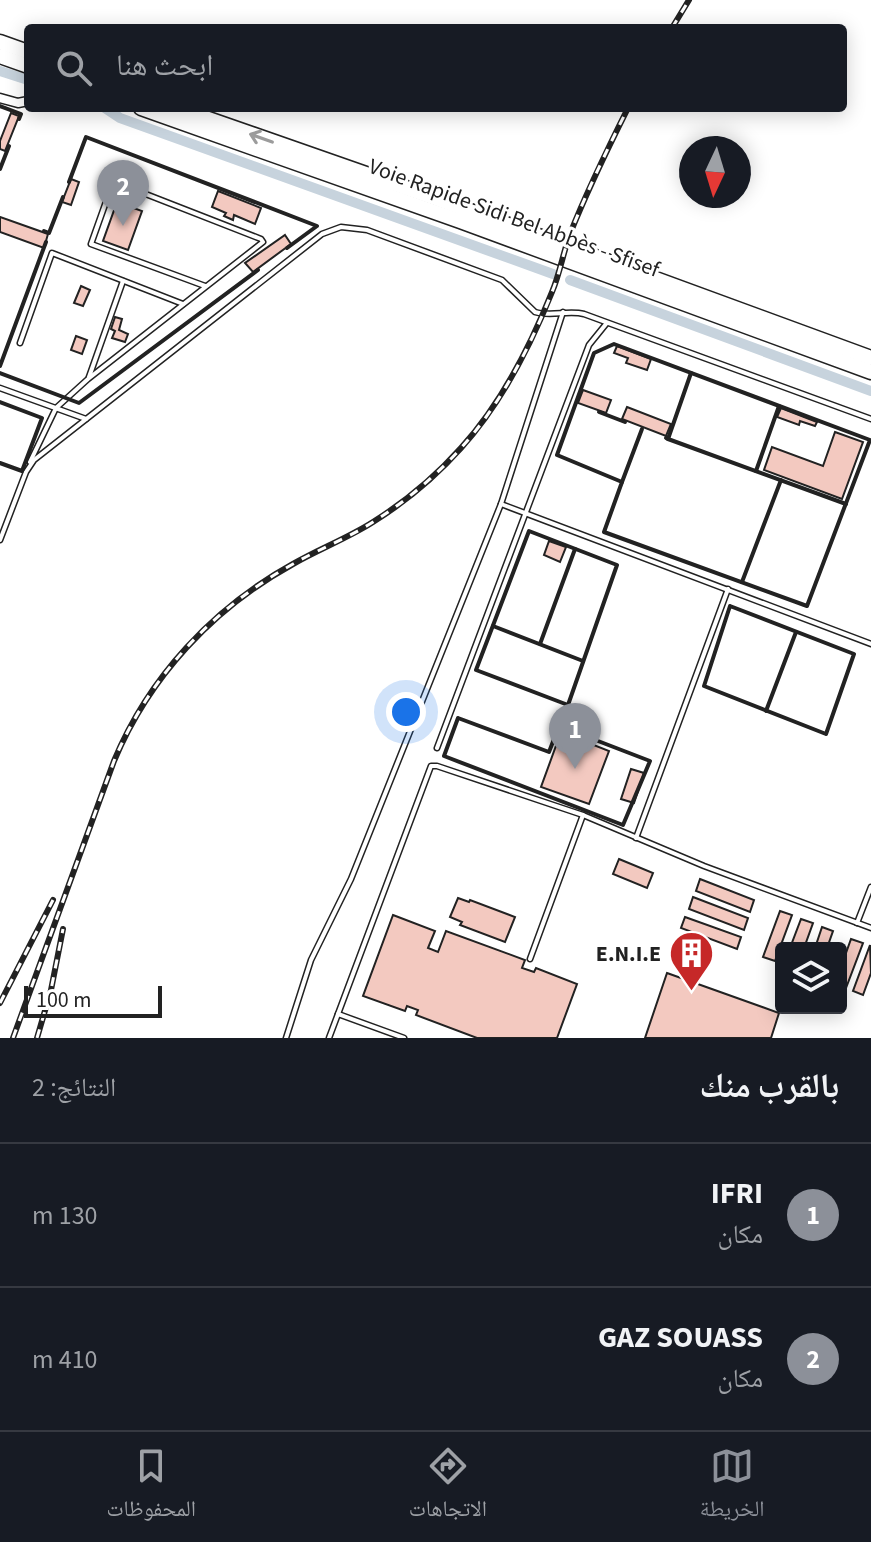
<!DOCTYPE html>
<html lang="ar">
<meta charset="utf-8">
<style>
body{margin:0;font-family:"Source Sans 3","Noto Naskh Arabic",sans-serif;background:#20242c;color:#f1f3f6;direction:rtl}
.controls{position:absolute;right:24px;bottom:24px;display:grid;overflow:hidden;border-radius:8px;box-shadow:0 4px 20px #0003}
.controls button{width:72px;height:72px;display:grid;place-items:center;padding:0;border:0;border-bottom:2px solid #363941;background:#171b24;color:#f1f3f6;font:40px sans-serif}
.compass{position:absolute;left:679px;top:136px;width:72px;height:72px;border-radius:50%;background:#171b24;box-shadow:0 4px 20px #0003;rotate:184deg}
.scale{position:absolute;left:24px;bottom:20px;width:138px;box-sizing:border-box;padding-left:8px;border:4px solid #222;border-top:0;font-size:22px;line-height:28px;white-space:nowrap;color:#222;-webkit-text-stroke:6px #fff;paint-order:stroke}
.you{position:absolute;left:406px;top:712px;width:28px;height:28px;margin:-20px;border:6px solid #fff;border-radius:50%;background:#1a73e8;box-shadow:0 0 0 12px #1a73e833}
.badge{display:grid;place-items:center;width:52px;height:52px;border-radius:50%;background:#8c9099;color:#fff;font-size:26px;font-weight:700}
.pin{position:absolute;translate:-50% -66px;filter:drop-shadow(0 2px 4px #0008)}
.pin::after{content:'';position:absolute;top:42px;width:28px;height:24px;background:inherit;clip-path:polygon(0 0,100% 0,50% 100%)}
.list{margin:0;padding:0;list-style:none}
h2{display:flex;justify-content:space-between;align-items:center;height:104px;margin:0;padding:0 32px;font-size:34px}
h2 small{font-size:26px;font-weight:400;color:#9ea1a6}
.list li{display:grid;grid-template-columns:52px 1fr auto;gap:24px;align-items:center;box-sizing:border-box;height:144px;padding:0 32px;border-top:2px solid #363941}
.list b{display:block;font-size:30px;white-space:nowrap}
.list p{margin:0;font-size:26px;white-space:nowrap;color:#9ea1a6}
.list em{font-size:26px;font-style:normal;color:#9ea1a6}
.icon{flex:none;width:44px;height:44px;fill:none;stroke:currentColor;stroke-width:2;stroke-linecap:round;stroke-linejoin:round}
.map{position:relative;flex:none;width:871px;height:1038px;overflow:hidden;direction:ltr}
.search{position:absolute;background:#171b24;box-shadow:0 4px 20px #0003;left:24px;right:24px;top:24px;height:88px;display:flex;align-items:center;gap:20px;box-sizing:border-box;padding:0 28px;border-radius:8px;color:#9ea1a6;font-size:30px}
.sheet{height:392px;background:#171b24}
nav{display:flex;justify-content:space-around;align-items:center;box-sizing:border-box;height:112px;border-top:2px solid #363941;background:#171b24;font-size:22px;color:#9ea1a6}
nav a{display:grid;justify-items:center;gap:4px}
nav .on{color:#8c9099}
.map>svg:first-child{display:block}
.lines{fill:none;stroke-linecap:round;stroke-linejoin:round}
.canal{stroke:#c7d3dd;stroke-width:10}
.building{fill:#f3c9c0;stroke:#222;stroke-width:2}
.service-casing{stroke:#222;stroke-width:7}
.minor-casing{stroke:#222;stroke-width:11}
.trunk-casing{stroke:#222;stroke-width:17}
.service{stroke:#fff;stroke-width:4}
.minor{stroke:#fff;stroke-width:8}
.trunk{stroke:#fff;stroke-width:14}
.rail-casing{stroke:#222;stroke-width:6}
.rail{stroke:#fff;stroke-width:3;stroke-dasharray:9;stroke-linecap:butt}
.wall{stroke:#222;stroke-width:4}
.oneway{stroke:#9c9c9c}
.labels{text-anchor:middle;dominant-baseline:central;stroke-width:6;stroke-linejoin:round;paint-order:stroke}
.street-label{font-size:22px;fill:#222;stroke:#fff}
.poi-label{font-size:22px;font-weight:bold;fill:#222;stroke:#fff;text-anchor:end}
</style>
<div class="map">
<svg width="871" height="1038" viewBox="0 0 871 1038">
<rect width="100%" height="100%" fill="#fff"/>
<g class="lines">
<g class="canal">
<polyline points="0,71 28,80"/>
<polyline points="105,108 120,118 553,274"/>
<polyline points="570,280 871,391"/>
</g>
</g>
<g class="building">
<polygon points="11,113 19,116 5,151 0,149 0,141"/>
<polygon points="71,179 79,182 71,205 62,202"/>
<polygon points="218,191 261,208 255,224 234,215 233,220 224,216 226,213 212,207"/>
<polygon points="117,202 142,211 128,250 103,241"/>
<polygon points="0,217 48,234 44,248 0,232"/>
<polygon points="285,235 291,244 253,272 245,263"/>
<polygon points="81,286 90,290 83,306 74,303"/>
<polygon points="115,317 122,319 119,330 128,334 125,342 112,338 115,331 111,329"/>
<polygon points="76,336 87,340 82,354 71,350"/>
<polygon points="617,346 651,359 647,370 626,363 628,358 614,353"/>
<polygon points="583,390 611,400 606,413 578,403"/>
<polygon points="627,407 671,424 666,436 622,419"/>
<polygon points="781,408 817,422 815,426 800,421 799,425 777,417"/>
<polygon points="835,432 863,442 842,499 764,470 772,447 823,466"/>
<polygon points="549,541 566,547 560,562 544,555"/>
<polygon points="561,732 609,751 589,804 541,787"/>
<polygon points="631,769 644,773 634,803 621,799"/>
<polygon points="619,859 653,873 647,888 613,874"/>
<polygon points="700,879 754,900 750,912 696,891"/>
<polygon points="693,897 748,918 744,930 689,909"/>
<polygon points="458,898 469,902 470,900 515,917 505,942 460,925 462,922 450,917"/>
<polygon points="780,911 792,915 775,961 763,957"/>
<polygon points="393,915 435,931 428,948 438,952 446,931 525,960 522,968 534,972 536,968 577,984 557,1038 477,1038 416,1015 418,1010 407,1006 405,1011 363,996"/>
<polygon points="685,917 741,937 737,949 681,928"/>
<polygon points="801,919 813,923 804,948 790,948"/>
<polygon points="822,927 833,931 827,948 815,948"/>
<polygon points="851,939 863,943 846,988 841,986 841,967"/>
<polygon points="870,945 871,973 863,995 853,991"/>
<polygon points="667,973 779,1013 771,1038 645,1038"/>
</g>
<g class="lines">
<defs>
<g id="service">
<polyline points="20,343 52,253 183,304"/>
<polyline points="89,377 123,281"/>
<polyline points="0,388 86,419"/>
<polyline points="30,462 56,408 88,379 263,242 261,239 120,184 112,185 91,244 205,286"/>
<polyline points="501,504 871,644"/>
<path d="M0 540 26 472 34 460 322 234 341 227 367 230 502 280 535 312C550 317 568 310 584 314L871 419"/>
<polyline points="437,748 589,345 606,324"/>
<polyline points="636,838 728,589"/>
<polyline points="857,923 871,887"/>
<polyline points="530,959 583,815"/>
<polyline points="338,1014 404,1038"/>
<polyline points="286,1038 311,960 351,879 501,504 563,312"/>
<polyline points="329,1038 431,766 437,766 583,815 704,866 871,928"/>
</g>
<polyline id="minor" points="0,98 18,103 28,101"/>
<g id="trunk">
<polyline points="0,42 28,52"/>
<polyline points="0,56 28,66"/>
<polyline points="141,108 460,221 871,372"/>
<polyline points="177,108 432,197 871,358"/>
</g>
</defs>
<use href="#service" class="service-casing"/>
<use href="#minor" class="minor-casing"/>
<use href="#trunk" class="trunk-casing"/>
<use href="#service" class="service"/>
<use href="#minor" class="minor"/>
<use href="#trunk" class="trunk"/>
<defs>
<g id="rail">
<polyline points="672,28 689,0"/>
<polyline points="0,1003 53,900"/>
<path d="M13 1038 114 761C149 677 213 608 293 564 319 549 348 538 373 522 405 502 436 476 461 448 501 404 530 347 552 292 560 273 563 253 570 234 587 191 607 150 628 108"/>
<polyline points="37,1038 51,990 63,929"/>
</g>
</defs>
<use href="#rail" class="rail-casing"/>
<use href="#rail" class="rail"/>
<g class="wall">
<polyline points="0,106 21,114 19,119"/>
<polyline points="0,169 9,146"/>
<polyline points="69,182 86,137 317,226 287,248"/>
<polyline points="44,231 49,233 63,197"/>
<polygon points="614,344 870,440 807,606 604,532 622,482 557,455 594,353"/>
<polyline points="0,366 46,242"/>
<polyline points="0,373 79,403 258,270"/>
<polyline points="0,402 42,418 22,471 0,463"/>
<polyline points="599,412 625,422"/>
<polyline points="666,438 668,439 691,373"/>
<polyline points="668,439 846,504"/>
<polyline points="756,471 779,406"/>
<polyline points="622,482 642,429"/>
<polygon points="529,531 617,565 568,705 476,670"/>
<polyline points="742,582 781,480"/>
<polygon points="730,606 854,654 826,734 704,686"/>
<polyline points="493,626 583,661"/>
<polyline points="540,644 575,549"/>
<polyline points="766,711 796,632"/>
<polygon points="458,718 549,752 559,726 650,761 623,825 444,756"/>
</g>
</g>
<defs><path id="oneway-shaft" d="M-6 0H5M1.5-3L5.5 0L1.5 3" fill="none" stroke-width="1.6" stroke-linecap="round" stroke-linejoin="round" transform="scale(2)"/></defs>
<use class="oneway" href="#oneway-shaft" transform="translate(261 138) rotate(-160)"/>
<defs>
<symbol id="building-pin" viewBox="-11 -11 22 30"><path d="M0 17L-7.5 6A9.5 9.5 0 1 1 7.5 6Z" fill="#c62828" stroke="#fff"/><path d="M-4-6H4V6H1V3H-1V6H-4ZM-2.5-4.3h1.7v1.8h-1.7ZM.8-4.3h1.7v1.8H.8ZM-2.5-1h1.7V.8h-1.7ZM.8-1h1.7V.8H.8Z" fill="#fff"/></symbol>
</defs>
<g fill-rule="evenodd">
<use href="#building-pin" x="666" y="928" width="51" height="69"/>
</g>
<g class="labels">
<g class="street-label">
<text transform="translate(514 218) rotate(20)">Voie Rapide Sidi Bel Abbès - Sfisef</text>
</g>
<g class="poi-label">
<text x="661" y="954">E.N.I.E</text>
</g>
</g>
</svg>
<div class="controls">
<button><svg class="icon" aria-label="layers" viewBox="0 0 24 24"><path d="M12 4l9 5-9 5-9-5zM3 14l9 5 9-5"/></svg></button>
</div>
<svg class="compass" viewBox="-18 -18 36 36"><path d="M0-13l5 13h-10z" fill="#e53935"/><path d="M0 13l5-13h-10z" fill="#9ea1a6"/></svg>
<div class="scale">100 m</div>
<div class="you"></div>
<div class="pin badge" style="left:575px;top:769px">1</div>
<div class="pin badge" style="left:123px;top:226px">2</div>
<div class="search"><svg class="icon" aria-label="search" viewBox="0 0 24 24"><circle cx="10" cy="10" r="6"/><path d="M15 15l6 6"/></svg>ابحث هنا</div>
</div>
<section class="sheet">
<h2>بالقرب منك<small>النتائج: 2</small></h2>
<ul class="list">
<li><span class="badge">1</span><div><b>IFRI</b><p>مكان</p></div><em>130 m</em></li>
<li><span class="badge">2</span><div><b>GAZ SOUASS</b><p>مكان</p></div><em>410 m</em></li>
</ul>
</section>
<nav>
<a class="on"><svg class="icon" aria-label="map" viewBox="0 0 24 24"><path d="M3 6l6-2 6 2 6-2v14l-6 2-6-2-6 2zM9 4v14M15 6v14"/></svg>الخريطة</a>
<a><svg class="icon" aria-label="directions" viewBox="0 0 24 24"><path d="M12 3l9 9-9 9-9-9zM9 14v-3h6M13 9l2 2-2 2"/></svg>الاتجاهات</a>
<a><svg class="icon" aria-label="saved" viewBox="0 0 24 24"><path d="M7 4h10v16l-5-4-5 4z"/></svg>المحفوظات</a>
</nav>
